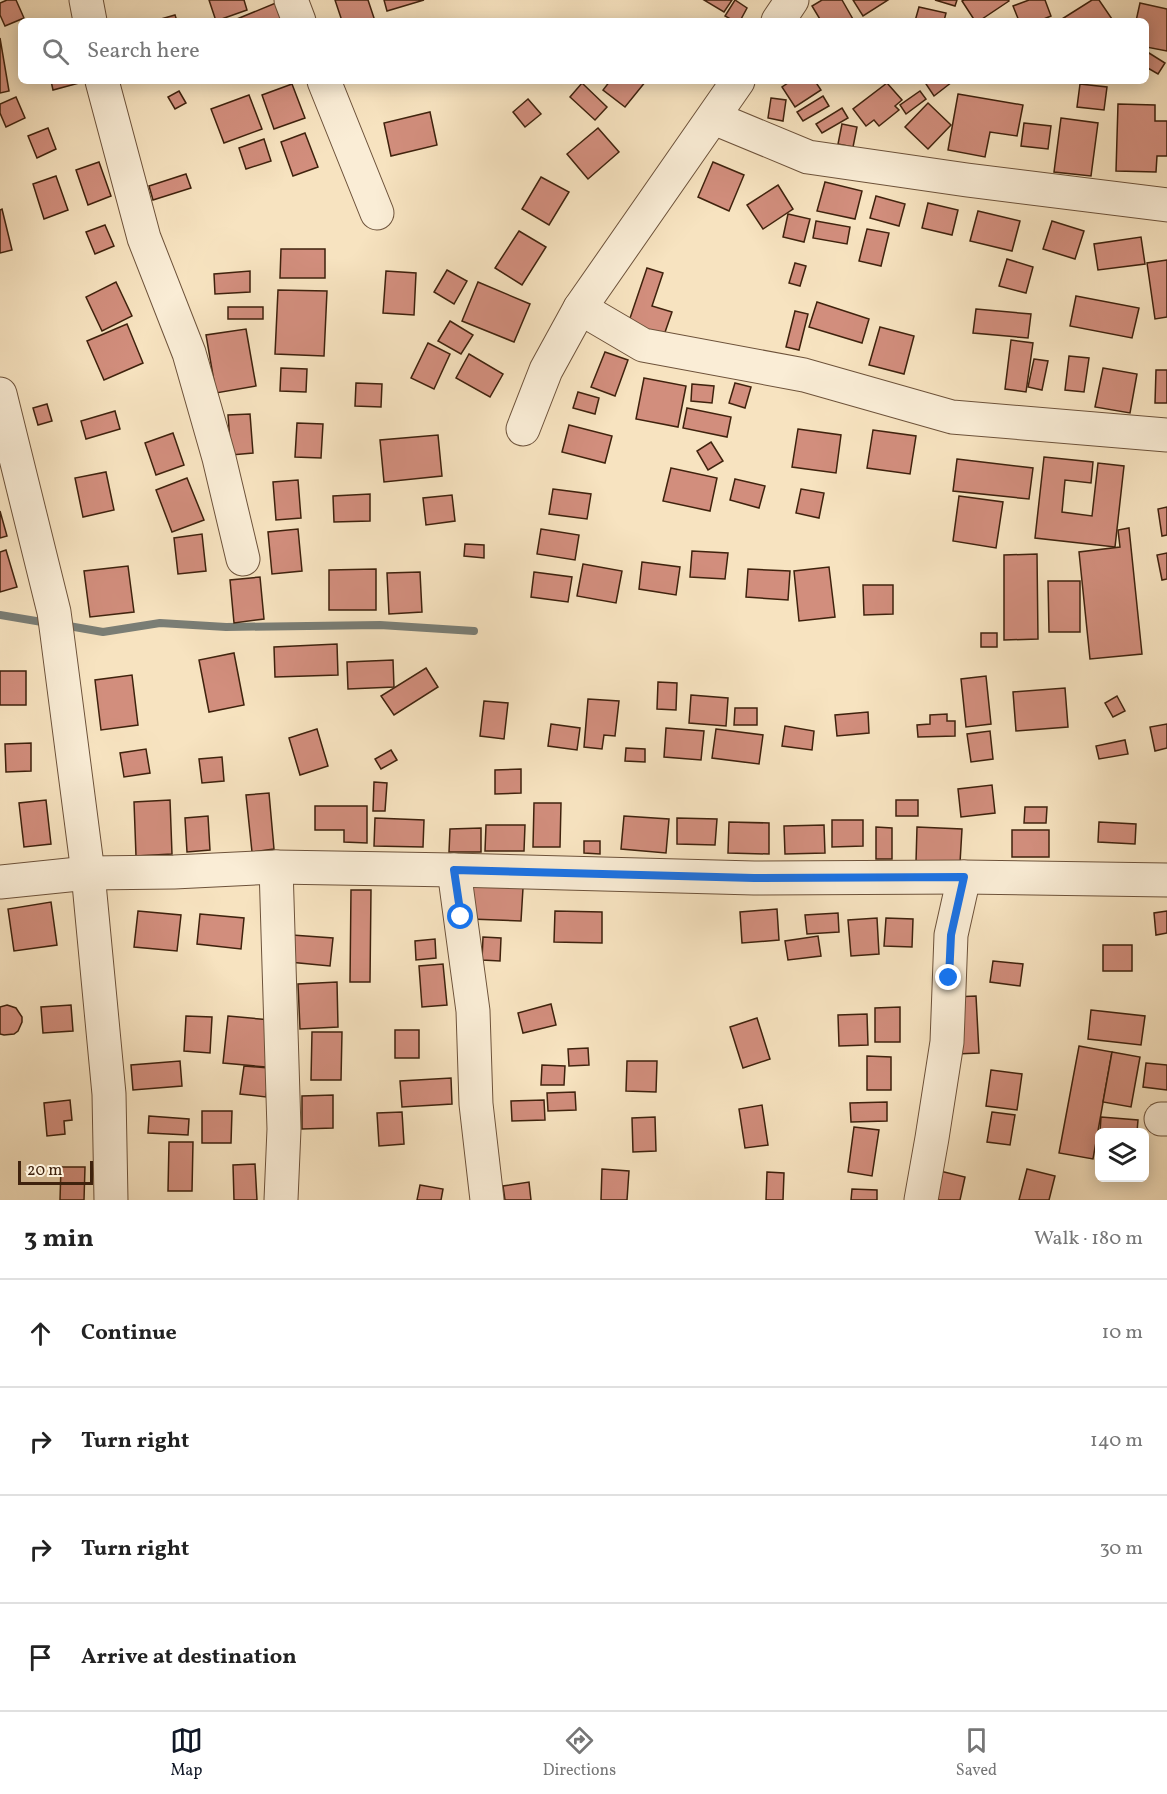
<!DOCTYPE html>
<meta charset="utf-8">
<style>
body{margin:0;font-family:Vollkorn,serif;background:#f2f2f2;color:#222}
.controls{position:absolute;right:18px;bottom:18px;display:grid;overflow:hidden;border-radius:9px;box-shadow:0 3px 15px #0003}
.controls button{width:54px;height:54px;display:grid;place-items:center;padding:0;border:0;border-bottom:2px solid #e0e0e0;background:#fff;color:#222;font:30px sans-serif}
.scale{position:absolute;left:18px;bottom:15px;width:75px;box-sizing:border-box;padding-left:6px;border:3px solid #3f220d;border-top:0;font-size:16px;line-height:21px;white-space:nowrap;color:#3f220d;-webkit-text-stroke:4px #faedd6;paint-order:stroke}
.stop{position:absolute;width:18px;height:18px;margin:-14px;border:4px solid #1a73e8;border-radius:50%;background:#fff}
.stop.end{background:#1a73e8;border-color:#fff;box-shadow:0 2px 6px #0008}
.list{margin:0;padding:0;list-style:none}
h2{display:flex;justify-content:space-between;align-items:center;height:78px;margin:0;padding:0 24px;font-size:26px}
h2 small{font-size:20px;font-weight:400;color:#767676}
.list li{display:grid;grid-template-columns:39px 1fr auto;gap:18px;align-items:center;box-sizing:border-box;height:108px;padding:0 24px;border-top:2px solid #e0e0e0}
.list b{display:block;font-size:22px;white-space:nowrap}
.list em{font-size:20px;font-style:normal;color:#767676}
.icon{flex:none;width:33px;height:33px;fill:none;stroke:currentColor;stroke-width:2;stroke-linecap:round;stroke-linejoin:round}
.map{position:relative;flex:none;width:1167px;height:1200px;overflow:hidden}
.search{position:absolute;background:#fff;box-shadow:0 3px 15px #0003;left:18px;right:18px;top:18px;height:66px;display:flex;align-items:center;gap:15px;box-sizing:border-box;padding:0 21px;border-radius:9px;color:#767676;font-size:22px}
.sheet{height:510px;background:#fff}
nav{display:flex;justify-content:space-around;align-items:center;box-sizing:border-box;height:84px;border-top:2px solid #e0e0e0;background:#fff;font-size:16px;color:#767676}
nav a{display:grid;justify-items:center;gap:3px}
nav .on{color:#111827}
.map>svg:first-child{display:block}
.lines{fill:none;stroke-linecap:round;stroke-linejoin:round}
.stream{stroke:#7a7e76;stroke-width:8}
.building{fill:#d28e7d;stroke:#3f220d;stroke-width:1.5}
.minor-casing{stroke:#6d523a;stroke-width:35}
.minor{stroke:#faedd6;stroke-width:33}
.route{stroke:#1a73e8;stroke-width:8}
</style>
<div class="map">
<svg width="1167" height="1200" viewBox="0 0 1167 1200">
<rect width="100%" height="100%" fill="#f7e3c0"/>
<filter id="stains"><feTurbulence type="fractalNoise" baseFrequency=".00333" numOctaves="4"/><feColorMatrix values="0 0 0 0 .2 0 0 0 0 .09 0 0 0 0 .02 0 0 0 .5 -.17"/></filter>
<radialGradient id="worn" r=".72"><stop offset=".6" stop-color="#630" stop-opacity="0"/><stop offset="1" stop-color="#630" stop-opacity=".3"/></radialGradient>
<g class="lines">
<g class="stream">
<polyline points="0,615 48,623"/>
<polyline points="63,625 103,632 160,623 226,627 380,625 474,631"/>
</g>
</g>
<g class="building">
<polygon points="7,0 16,0 24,18 5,26 0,15 0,3"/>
<polygon points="209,0 244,0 247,10 216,21"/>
<polygon points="283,0 295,21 232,21"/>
<polygon points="335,0 368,0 375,21 342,21"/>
<polygon points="384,0 424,0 387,11"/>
<polygon points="704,0 732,0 724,12"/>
<polygon points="735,0 747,8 740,21 734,21 725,16"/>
<polygon points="822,0 842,0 854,21 821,21 812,6"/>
<polygon points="853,0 888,0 863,16"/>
<polygon points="935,0 957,0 955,6"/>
<polygon points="964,0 1008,0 1009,1 979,21 975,21 962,1"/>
<polygon points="1029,0 1045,0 1051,16 1039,21 1019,21 1013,6"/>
<polygon points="1092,0 1099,0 1112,19 1109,21 1064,21 1062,19"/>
<polygon points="1140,3 1167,9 1167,51 1146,47 1146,21 1136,21"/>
<polygon points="919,7 946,13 944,21 915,21"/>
<polygon points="175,15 177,21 154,21"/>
<polygon points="0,38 9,91 0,93"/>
<polygon points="1149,53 1165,63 1158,74 1146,67 1146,59"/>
<polygon points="51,81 83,81 83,82 53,90"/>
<polygon points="610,81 646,81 625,107 603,90"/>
<polygon points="791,81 815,81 821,90 795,107 782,87"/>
<polygon points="930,81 951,81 952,82 934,96 926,84"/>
<polygon points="582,83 607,107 595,120 570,97"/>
<polygon points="887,83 902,100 895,106 899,110 879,126 874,120 866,126 853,109"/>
<polygon points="292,84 305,118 274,129 262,95"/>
<polygon points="1080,84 1107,87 1104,110 1077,107"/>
<polygon points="179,91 186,103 175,109 168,97"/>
<polygon points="920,91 926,99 906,114 900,105"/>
<polygon points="958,94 1023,105 1017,136 990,132 985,157 948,150"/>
<polygon points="249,95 262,129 224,143 211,109"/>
<polygon points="823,96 829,106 803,121 797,112"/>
<polygon points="16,97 25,118 6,127 0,113 0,104"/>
<polygon points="771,98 786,100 783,121 768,118"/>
<polygon points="528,99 541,114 525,127 513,112"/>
<polygon points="928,103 951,125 928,149 905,127"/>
<polygon points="1118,104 1155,105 1155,121 1167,121 1167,156 1157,156 1156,172 1116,171"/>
<polygon points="842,108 848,118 822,133 816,124"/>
<polygon points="430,112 437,145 391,156 384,123"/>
<polygon points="1061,118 1098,123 1091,176 1054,172"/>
<polygon points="1024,123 1051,126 1048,149 1021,146"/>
<polygon points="842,124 857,127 853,147 838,144"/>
<polygon points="48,128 56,149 37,158 28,136"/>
<polygon points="598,128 619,152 588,179 567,154"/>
<polygon points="305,133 318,167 293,176 281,142"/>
<polygon points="264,139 271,161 246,169 239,148"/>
<polygon points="99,162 111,196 88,205 76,170"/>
<polygon points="713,162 744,175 729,211 698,197"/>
<polygon points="186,174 191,188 153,200 149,186"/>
<polygon points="56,176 68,210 44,219 33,184"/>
<polygon points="541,177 569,192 549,225 522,209"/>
<polygon points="825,182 862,191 855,219 817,211"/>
<polygon points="778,185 793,209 763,229 747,205"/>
<polygon points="876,196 905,204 899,226 870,218"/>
<polygon points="928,203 958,210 952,235 922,228"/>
<polygon points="2,209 12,250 0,253 0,210"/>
<polygon points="978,211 1020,221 1012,251 970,241"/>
<polygon points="788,214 810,219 804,242 783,237"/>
<polygon points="816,221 850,227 847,244 813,238"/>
<polygon points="1052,221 1084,231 1075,259 1043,249"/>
<polygon points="105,225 114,246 95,254 86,232"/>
<polygon points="867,229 889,233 881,266 859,261"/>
<polygon points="519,231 546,247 522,285 495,268"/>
<polygon points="1141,237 1145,264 1098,270 1094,244"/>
<polygon points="281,249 325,249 325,278 280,278"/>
<polygon points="1007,259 1033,267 1026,293 999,286"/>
<polygon points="1167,260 1167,317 1155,319 1147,263"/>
<polygon points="795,263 806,266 800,286 789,283"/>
<polygon points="647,268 663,273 652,306 672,312 663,338 627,327"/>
<polygon points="447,270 467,281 454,304 434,292"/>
<polygon points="250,271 250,292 215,294 214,274"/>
<polygon points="386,271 416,273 414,315 383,313"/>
<polygon points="116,282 132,316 102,331 86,297"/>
<polygon points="478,282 530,304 514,342 462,321"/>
<polygon points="278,290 327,291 324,356 275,354"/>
<polygon points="1076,296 1139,308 1132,338 1070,326"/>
<polygon points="817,302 869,319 862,343 809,327"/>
<rect x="228" y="307" width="35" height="12"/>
<polygon points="976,309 1031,314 1028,338 973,333"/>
<polygon points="795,311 808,314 799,350 786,347"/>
<polygon points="450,321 473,335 461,354 438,341"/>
<polygon points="127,324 143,363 104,380 87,341"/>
<polygon points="880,327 914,336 904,374 869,365"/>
<polygon points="246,329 256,386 216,393 206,335"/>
<polygon points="1011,340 1033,343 1026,392 1005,389"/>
<polygon points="428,343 450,354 434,389 411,378"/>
<polygon points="605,352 628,360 615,396 591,387"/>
<polygon points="469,354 503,374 490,397 456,378"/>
<polygon points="1069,356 1089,358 1084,392 1065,390"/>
<polygon points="1034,359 1048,361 1042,390 1028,387"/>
<polygon points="281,368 307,369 306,392 280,391"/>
<polygon points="1103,368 1137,374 1130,413 1095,407"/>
<polygon points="1156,370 1167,370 1167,403 1155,403"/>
<polygon points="644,378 686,386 678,427 636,419"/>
<polygon points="356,383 382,384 381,407 355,406"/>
<polygon points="735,383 751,387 745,408 729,403"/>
<polygon points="692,384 714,386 712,403 691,401"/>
<polygon points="578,392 599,398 595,414 573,408"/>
<polygon points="47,404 52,421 38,425 33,408"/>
<polygon points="687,408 731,417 727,437 683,428"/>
<polygon points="115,411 120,429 86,439 81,421"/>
<polygon points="250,414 253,453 231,455 228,415"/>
<polygon points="297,423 323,424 321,458 295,457"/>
<polygon points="569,425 612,436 605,463 562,452"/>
<polygon points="798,429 841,435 836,473 792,467"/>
<polygon points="873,430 916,436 910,474 867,468"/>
<polygon points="173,433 184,465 156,475 145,443"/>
<polygon points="438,435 442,476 384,482 380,440"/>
<polygon points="711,442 723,461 708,470 697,451"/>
<polygon points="1044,457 1093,462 1091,483 1065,480 1062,512 1092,516 1098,463 1124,466 1115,547 1035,538"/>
<polygon points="957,459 1033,468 1029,499 953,491"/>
<polygon points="671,468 717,478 710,511 663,501"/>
<polygon points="106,472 114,510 83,517 75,478"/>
<polygon points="187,478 204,520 172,532 156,490"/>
<polygon points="735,479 765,486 759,508 730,500"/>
<polygon points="298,480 301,518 276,520 273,482"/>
<polygon points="553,489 591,494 587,519 549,514"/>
<polygon points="801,489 824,493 819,518 796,513"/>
<polygon points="370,494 370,521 334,522 333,496"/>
<polygon points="452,495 455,521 426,525 423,498"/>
<polygon points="959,496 1003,502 996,548 953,541"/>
<polygon points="1167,507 1167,535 1162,536 1158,509"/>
<polygon points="0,511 7,536 0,538"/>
<polygon points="1129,528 1142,654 1090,659 1079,552 1120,547 1118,530"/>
<polygon points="298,529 302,571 272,574 268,532"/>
<polygon points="541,529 579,535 575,560 537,554"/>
<polygon points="202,534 206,571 178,574 174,538"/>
<polygon points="465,544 484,545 484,558 464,556"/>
<polygon points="6,550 17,587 0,592 0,552"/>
<polygon points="692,551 728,553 725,579 690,577"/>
<polygon points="1167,553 1167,579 1162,580 1157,555"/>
<polygon points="1037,554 1038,639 1004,640 1004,555"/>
<polygon points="642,562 680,567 676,595 639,589"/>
<polygon points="583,564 622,571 616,603 577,596"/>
<polygon points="128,566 134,612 90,617 84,571"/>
<polygon points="829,567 835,617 799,621 794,571"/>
<polygon points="376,569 376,610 329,610 329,570"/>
<polygon points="748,569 790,571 788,600 746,597"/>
<polygon points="420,572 422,612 389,614 387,573"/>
<polygon points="534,572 572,577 568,602 531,597"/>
<polygon points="260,577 264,619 234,623 230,580"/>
<polygon points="1048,581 1080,581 1080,632 1049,632"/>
<polygon points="863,585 893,585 893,614 864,615"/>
<rect x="981" y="633" width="16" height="14"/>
<polygon points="337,644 338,675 275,677 274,647"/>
<polygon points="234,653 244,705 209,712 199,660"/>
<polygon points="393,660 394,687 348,689 347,662"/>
<polygon points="426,668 438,687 394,715 381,696"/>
<rect x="0" y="671" width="26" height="34"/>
<polygon points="132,675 138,725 101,730 95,680"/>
<polygon points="986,676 991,724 966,727 961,679"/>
<polygon points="658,682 677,683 676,710 657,709"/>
<polygon points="1065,688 1068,727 1016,731 1013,692"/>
<polygon points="691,695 728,698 726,726 689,723"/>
<polygon points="1117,696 1125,711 1113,717 1105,703"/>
<polygon points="588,699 619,701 615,736 604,735 602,749 584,747"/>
<polygon points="484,701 508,703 504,739 480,736"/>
<polygon points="735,708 757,708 757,725 734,725"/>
<polygon points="868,712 869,733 837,736 835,715"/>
<polygon points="947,714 947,721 955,721 955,736 918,737 917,725 930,724 930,715"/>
<polygon points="551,724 580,728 577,750 548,746"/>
<polygon points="1167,724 1167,748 1155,751 1150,727"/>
<polygon points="785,726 814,731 812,750 782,746"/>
<polygon points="666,728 704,731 701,760 664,757"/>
<polygon points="317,729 328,766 300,775 289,738"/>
<polygon points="716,729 763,735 759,764 712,758"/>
<polygon points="990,731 993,759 971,762 967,734"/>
<polygon points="1125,740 1128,754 1099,759 1096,746"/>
<polygon points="31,743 31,771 6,772 5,744"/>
<polygon points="626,748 645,749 645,762 625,761"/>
<polygon points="146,749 150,773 124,777 120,753"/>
<polygon points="391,750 397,760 381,769 375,759"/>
<polygon points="222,757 224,781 202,783 199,759"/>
<polygon points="521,769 521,793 495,794 495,770"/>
<polygon points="374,782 387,783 385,811 373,811"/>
<polygon points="992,785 995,813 961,817 958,789"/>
<polygon points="269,793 274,849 252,852 246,795"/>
<polygon points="46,800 51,844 24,847 19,803"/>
<polygon points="170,800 172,854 136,856 134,802"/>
<rect x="896" y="800" width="22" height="16"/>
<polygon points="534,803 561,803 560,847 533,847"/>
<polygon points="315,806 367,806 367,843 344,842 344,830 315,830"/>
<polygon points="1025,807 1047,807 1046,823 1024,823"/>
<polygon points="208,816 210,850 187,852 185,818"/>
<polygon points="624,816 669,819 666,853 621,849"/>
<polygon points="375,818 424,820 423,847 374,846"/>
<polygon points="677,818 717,819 715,845 677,844"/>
<polygon points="832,820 863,820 863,846 832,847"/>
<polygon points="729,822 769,823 769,854 728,853"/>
<polygon points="1099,822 1136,824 1135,844 1098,842"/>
<polygon points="486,825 525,825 524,851 485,851"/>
<polygon points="824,825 825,853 785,854 784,826"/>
<polygon points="876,827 892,828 892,859 876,859"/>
<polygon points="917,827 962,829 960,863 916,862"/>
<polygon points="481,828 481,852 449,852 450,829"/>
<rect x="1012" y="830" width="37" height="27"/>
<polygon points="584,841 600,841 600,854 584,853"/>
<polygon points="473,886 523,888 521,921 471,919"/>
<polygon points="351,890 371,890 370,982 350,982"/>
<polygon points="51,902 57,945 14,951 8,909"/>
<polygon points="777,909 779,940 742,943 740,912"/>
<polygon points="138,911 181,915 177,951 134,947"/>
<polygon points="555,911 602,912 602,943 554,942"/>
<polygon points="1167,911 1167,933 1156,935 1154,913"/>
<polygon points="838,913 839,932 807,934 805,915"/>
<polygon points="200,914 244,918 241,949 197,944"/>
<polygon points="877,918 879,954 851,956 848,920"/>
<polygon points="886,918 913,919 912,947 884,946"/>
<polygon points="292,935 333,938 330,966 289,962"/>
<polygon points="818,936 821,956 788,960 785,941"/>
<polygon points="483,937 501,938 500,961 482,960"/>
<polygon points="435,939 436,958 416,960 415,941"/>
<rect x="1103" y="945" width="29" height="26"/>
<polygon points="993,961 1023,964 1020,986 990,982"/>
<polygon points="443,964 447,1005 422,1007 419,966"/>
<polygon points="337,982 338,1027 300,1029 298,984"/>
<polygon points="976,996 979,1053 956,1054 953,997"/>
<polygon points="551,1004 556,1025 523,1033 518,1013"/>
<polygon points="7,1005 16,1008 22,1017 22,1022 18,1031 14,1034 4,1035 0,1034 0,1007"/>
<polygon points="71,1005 73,1031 43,1033 41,1007"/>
<polygon points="900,1007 900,1042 875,1042 875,1008"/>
<polygon points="1091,1010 1145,1016 1141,1045 1088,1039"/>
<polygon points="867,1014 868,1045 839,1046 838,1015"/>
<polygon points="186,1016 212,1017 210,1053 184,1051"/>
<polygon points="228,1016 271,1020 266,1067 223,1063"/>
<polygon points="757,1018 770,1059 743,1068 730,1027"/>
<rect x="395" y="1030" width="24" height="28"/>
<polygon points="312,1032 342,1032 341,1080 311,1080"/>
<polygon points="1079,1046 1112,1052 1093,1159 1059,1153"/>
<polygon points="588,1048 589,1065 569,1066 568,1049"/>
<polygon points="1112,1052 1140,1057 1131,1107 1103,1102"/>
<polygon points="867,1056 891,1057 891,1090 867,1090"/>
<polygon points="180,1061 182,1086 133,1090 131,1065"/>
<polygon points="627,1061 657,1061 656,1092 626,1091"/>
<polygon points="1146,1063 1167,1065 1167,1090 1143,1087"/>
<polygon points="542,1065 565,1066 564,1085 541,1085"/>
<polygon points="244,1066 269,1068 266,1097 240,1094"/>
<polygon points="991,1070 1022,1074 1017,1110 986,1106"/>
<polygon points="451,1078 452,1104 402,1107 400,1081"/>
<polygon points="575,1092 576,1110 548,1111 547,1093"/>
<polygon points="333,1095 333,1128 302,1129 302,1096"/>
<polygon points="70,1100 72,1120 64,1121 65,1134 47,1136 44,1103"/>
<polygon points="544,1100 545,1120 512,1121 511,1101"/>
<polygon points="887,1102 887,1121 851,1122 850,1103"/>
<polygon points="762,1105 768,1145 745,1148 739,1109"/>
<polygon points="202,1111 232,1111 231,1143 202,1143"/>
<polygon points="402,1112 404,1144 379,1146 377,1113"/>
<polygon points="992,1112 1015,1115 1010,1145 987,1142"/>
<polygon points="149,1116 189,1119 188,1135 148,1133"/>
<polygon points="655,1117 656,1151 633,1152 632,1118"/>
<polygon points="1101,1117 1138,1120 1137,1132 1100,1132"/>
<polygon points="854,1127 879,1130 872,1176 848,1172"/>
<polygon points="169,1142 193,1142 192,1191 168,1191"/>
<polygon points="255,1164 257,1200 234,1200 233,1165"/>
<polygon points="61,1167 85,1167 84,1200 60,1200"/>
<polygon points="602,1169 629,1171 627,1200 601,1200"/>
<polygon points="1027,1169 1055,1176 1049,1200 1019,1200"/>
<polygon points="940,1171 965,1177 960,1200 934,1200"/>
<polygon points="767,1172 784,1173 783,1200 766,1200"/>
<polygon points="529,1182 531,1200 505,1200 503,1186"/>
<polygon points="420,1185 443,1189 441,1200 417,1200"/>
<polygon points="852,1189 877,1190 877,1200 851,1200"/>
</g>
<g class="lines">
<defs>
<g id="minor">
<polyline points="86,0 90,21"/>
<polyline points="291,0 299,21"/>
<polyline points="778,21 792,0"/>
<polyline points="102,81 144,238 189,353 219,458 243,559"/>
<polyline points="324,81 377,213"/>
<polyline points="714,118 808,157 967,180 1167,205"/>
<polyline points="580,308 643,345 804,375 952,417 1167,435"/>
<polyline points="0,394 54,612 57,634 88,873 109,1094 111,1200"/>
<polyline points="523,429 546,370 580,308 738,81"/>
<polyline points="276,867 284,1129 281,1200"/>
<polyline points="454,870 473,1011 476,1104 487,1200"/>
<polyline points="0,882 88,873 174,872 276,867 454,870 754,878 964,877 1167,880"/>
<polyline points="1161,1119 1167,1119"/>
<polyline points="921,1200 932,1138 947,1042 951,935 964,877"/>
</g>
</defs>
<use href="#minor" class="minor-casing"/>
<use href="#minor" class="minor"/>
</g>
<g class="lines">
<polyline class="route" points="461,917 454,870 754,878 964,877 951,935 949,978"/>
</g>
<rect width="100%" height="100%" filter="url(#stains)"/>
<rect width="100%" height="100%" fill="url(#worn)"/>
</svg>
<div class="controls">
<button><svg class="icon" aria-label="layers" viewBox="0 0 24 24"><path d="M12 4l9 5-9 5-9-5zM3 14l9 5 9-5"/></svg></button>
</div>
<div class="scale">20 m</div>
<div class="stop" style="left:461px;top:917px"></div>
<div class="stop end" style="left:949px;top:978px"></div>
<div class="search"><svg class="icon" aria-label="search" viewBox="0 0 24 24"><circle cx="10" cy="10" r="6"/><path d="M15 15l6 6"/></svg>Search here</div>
</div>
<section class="sheet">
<h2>3 min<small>Walk · 180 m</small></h2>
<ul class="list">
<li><svg class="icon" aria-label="ahead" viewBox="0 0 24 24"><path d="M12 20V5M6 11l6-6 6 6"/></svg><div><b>Continue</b></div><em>10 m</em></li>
<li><svg class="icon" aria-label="right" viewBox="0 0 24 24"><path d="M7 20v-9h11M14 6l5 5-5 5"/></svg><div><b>Turn right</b></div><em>140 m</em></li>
<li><svg class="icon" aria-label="right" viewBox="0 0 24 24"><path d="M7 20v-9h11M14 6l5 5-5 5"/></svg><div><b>Turn right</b></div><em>30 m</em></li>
<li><svg class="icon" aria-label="arrive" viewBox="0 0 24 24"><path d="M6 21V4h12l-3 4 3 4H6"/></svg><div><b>Arrive at destination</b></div></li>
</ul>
</section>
<nav>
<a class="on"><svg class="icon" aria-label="map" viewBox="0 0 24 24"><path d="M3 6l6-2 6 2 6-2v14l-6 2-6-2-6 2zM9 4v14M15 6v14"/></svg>Map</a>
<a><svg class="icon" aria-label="directions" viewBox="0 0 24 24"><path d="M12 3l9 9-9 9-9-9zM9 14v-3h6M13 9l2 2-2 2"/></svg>Directions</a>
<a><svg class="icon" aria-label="saved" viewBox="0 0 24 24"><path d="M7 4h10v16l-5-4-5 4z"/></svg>Saved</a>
</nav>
